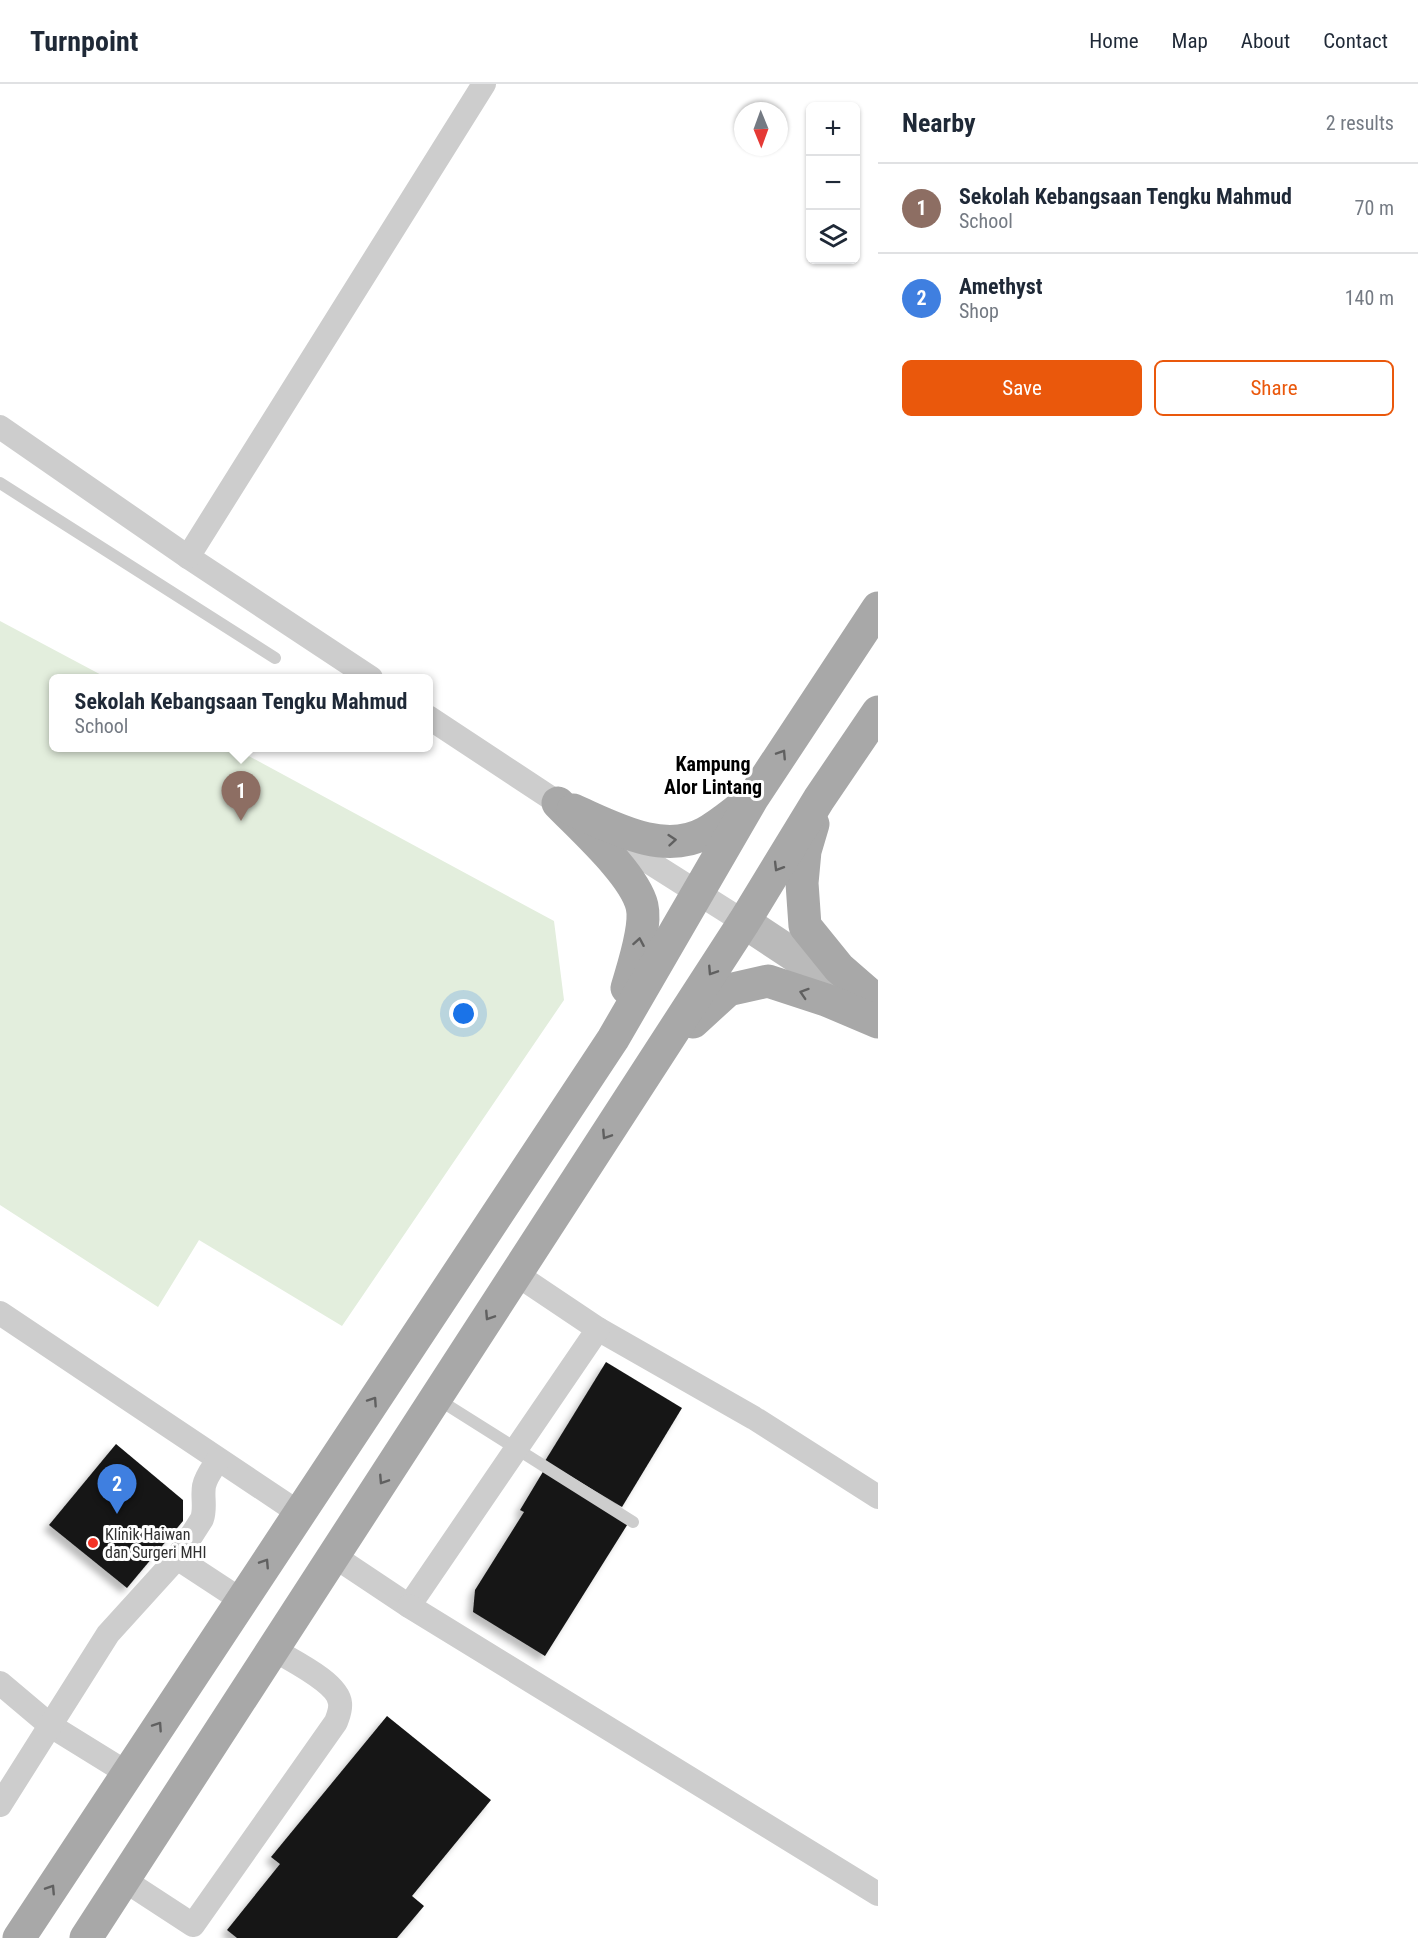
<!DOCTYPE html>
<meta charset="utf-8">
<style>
body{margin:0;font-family:"Roboto Condensed",sans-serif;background:#f2f2f3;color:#1f2937}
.controls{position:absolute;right:18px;top:18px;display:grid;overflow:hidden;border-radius:9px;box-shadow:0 2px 4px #0004}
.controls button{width:54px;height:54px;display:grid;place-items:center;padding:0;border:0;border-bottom:2px solid #e0e1e3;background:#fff;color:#1f2937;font:30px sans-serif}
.compass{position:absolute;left:734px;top:18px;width:54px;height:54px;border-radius:50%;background:#fff;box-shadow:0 2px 4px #0004;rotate:179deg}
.you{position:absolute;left:464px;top:930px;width:21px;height:21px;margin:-15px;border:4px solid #fff;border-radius:50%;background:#1a73e8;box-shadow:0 0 0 9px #1a73e833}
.badge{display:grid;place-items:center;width:39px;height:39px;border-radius:50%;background:#ea580c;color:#fff;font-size:20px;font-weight:700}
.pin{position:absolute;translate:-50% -50px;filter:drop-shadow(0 2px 3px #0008)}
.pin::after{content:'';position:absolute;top:32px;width:21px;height:18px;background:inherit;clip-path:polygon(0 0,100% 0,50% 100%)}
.popup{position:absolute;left:49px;top:590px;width:384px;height:78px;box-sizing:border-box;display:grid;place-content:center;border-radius:9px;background:#fff;filter:drop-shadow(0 2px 4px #0005);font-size:20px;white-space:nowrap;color:#747a83}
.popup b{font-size:22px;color:#1f2937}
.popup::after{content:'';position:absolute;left:50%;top:100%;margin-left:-12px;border:12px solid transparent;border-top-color:#fff}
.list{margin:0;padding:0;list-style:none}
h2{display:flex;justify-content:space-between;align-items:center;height:78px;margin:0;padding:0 24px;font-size:26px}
h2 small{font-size:20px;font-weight:400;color:#747a83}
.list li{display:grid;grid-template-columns:39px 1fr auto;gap:18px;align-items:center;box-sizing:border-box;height:90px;padding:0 24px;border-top:2px solid #e0e1e3}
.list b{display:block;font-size:22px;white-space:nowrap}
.list p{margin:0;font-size:20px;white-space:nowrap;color:#747a83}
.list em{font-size:20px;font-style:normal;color:#747a83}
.actions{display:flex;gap:12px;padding:18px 24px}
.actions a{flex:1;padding:14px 0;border:2px solid #ea580c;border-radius:9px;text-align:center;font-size:21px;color:#ea580c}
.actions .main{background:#ea580c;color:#fff}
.icon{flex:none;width:33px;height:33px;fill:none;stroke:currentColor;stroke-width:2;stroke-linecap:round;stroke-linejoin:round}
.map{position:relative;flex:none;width:878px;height:1854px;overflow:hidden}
header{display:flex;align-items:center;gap:36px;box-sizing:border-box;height:84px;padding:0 30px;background:#fff;border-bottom:2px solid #e0e1e3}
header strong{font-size:28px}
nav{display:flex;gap:33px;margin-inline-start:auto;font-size:21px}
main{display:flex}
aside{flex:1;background:#fff}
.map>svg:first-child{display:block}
.green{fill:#e3eedd}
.building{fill:#171717;filter:url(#shadow)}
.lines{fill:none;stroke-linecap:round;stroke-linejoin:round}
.lane{stroke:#cdcdcd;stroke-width:12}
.street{stroke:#cdcdcd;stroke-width:24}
.secondary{stroke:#bababa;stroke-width:33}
.primary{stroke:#a8a8a8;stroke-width:33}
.oneway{stroke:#606060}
.poi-dot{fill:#f33325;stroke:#fff;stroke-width:2}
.labels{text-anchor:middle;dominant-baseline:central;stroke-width:6;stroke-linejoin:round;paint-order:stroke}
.poi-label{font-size:16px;fill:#303030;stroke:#fff;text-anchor:start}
.quarter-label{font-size:20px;font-weight:bold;fill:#000;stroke:#fff}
</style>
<header>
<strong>Turnpoint</strong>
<nav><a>Home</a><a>Map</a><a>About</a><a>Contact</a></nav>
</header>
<main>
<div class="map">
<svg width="878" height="1854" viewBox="0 0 878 1854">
<defs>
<filter id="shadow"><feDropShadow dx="-5.5" dy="5.5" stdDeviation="3" flood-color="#0004"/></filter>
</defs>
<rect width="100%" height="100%" fill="#fff"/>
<polygon class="green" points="0,537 107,594 53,594 53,664 234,664 554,837 564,916 342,1242 199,1156 158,1223 0,1121"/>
<g class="building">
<polygon points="606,1278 682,1324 622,1423 545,1377"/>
<polygon points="116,1360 183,1416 183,1437 127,1504 49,1441"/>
<polygon points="544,1386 629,1438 545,1572 473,1528 475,1506 524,1428 520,1426"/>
<polygon points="387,1632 491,1716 412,1812 424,1822 397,1854 237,1854 227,1846 280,1780 271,1773"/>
</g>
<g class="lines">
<g class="lane">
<polyline points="0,399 275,574"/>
<polyline points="436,1314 633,1438"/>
</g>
<g class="street">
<polyline points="0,343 188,473 371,594"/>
<polyline points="188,473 484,0"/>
<polyline points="428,633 572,728"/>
<polyline points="608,752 744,838"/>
<polyline points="0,1229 299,1429"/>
<polyline points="598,1245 754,1334 878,1413"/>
<path d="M218 1376C213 1384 206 1392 204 1402 202 1413 206 1424 202 1435L177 1474 241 1516"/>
<polyline points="334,1472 409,1522 598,1245 516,1190"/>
<polyline points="409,1522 878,1810"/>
<polyline points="0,1599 51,1642 127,1689"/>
<polyline points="0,1721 108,1550 177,1474"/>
<path d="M124 1796 193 1841 336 1638C338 1632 341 1626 340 1619 338 1598 290 1576 273 1565"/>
</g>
<polyline class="secondary" points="744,838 859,914"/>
<g class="primary">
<path d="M558 719C582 744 634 790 642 822 647 843 633 883 627 904"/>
<path d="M573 726C612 743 663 772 705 749 718 742 731 731 743 722"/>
<polyline points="813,740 805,767 802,799 805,842 839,884 878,918"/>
<polyline points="693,938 728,906 768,897 826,916 878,938"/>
<polyline points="19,1854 613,955 752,715 878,524"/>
<polyline points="86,1854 744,838 819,715 878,628"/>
</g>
</g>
<defs><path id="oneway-chevron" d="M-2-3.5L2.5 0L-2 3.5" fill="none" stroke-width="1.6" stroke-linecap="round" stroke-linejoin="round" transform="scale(1.5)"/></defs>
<g class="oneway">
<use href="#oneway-chevron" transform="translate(782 670) rotate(-57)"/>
<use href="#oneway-chevron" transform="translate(672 756) rotate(-5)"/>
<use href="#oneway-chevron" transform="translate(778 783) rotate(121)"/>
<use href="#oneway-chevron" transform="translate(639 858) rotate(-80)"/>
<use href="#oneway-chevron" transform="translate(712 887) rotate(123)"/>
<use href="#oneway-chevron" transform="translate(804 909) rotate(-162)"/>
<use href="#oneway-chevron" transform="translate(606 1051) rotate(123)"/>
<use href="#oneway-chevron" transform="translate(489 1232) rotate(123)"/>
<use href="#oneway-chevron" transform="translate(373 1317) rotate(-56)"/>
<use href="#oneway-chevron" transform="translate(383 1396) rotate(123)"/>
<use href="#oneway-chevron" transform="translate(265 1479) rotate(-57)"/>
<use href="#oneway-chevron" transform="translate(158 1642) rotate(-56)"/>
<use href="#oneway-chevron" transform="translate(51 1805) rotate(-57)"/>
</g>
<circle class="poi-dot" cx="93" cy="1459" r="6"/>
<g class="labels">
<g class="poi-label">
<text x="105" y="1450">Klinik Haiwan<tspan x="105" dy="18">dan Surgeri MHI</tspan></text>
</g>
<g class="quarter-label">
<text x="713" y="680">Kampung<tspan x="713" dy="23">Alor Lintang</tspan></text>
</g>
</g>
</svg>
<div class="controls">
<button>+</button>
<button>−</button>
<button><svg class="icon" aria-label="layers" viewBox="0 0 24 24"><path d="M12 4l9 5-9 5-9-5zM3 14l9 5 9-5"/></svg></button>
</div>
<svg class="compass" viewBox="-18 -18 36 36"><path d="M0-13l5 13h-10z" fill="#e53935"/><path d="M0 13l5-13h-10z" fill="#747a83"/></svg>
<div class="you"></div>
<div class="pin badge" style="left:241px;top:737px;background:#8d6e63">1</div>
<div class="popup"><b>Sekolah Kebangsaan Tengku Mahmud</b>School</div>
<div class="pin badge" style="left:117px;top:1430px;background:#3f7fe0">2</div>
</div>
<aside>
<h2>Nearby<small>2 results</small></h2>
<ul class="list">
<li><span class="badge" style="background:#8d6e63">1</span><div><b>Sekolah Kebangsaan Tengku Mahmud</b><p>School</p></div><em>70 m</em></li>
<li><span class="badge" style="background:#3f7fe0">2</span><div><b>Amethyst</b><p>Shop</p></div><em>140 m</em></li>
</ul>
<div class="actions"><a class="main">Save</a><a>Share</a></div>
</aside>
</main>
